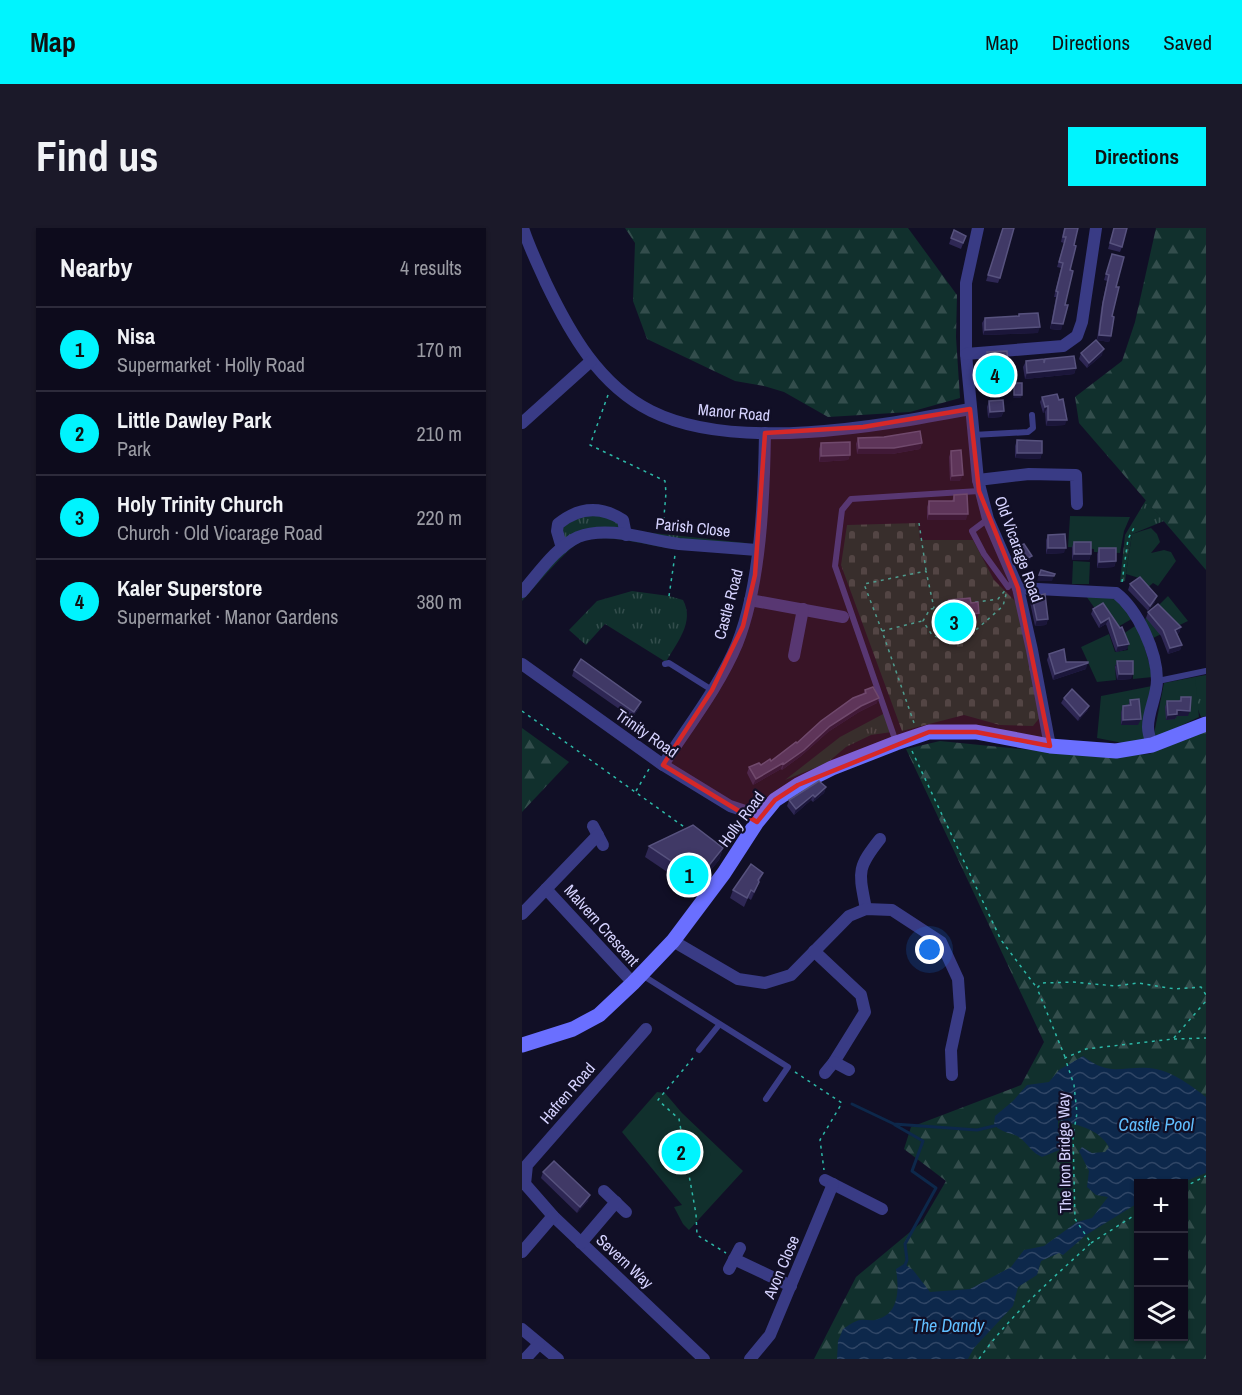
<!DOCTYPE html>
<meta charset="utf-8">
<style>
body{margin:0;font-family:"Archivo Narrow",sans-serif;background:#1b1929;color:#f1f3f6}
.controls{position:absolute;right:18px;bottom:18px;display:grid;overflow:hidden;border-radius:0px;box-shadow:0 2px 4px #0004}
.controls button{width:54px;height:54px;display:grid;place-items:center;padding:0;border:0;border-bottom:2px solid #2d2b3b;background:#0d0b1c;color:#f1f3f6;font:30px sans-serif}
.you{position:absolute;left:408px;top:722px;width:21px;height:21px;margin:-15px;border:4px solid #fff;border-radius:50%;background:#1a73e8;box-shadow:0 0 0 9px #1a73e833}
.badge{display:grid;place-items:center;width:39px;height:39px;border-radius:50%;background:#00f4fe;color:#111;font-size:20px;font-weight:700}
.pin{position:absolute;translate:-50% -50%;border:3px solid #fff;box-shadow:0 2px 6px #0006}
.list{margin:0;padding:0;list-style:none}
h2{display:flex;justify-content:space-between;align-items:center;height:78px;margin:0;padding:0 24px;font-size:26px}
h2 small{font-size:20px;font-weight:400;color:#9a9ba3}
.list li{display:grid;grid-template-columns:39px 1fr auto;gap:18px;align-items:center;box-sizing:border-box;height:84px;padding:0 24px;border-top:2px solid #2d2b3b}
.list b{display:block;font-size:22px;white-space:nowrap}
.list p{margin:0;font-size:20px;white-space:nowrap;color:#9a9ba3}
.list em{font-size:20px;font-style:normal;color:#9a9ba3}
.icon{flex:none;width:33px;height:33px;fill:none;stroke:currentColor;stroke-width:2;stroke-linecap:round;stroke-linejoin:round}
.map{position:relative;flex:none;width:684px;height:1131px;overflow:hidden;border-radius:0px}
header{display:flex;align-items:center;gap:36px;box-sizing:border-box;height:84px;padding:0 30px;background:#00f4fe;color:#111}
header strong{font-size:28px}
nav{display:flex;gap:33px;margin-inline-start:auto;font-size:21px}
.intro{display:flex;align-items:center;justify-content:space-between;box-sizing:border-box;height:144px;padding:0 36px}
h1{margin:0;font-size:42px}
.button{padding:15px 27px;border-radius:0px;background:#00f4fe;color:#111;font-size:21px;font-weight:700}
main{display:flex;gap:36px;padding:0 36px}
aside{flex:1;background:#0d0b1c;border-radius:0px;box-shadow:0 2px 4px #0004}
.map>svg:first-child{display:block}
.grass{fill:url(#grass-tufts)}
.forest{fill:url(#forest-firs);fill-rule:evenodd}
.cemetery{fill:url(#cemetery-stones)}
.green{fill:#11302d}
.water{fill:url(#water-waves)}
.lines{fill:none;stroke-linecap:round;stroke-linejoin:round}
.stream{stroke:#0d284b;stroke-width:3}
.path{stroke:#2db9a8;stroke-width:1.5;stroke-dasharray:3 4.5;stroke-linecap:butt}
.lane{stroke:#393b85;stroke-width:6}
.street{stroke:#393b85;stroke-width:12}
.secondary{stroke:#6a6fff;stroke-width:15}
.wall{fill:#2e2754}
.shaded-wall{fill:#1b163a}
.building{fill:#403966;stroke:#57527e;stroke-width:1.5}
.marked{fill:#d62828;fill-opacity:0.2;stroke:#d62828;stroke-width:4.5;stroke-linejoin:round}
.labels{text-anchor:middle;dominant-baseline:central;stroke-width:4.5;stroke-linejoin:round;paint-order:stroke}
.street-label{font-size:16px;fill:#d6d3ff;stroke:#110f26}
.water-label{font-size:18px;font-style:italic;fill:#61bfff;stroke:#110f26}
</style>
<header>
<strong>Map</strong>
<nav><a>Map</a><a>Directions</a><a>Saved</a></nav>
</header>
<div class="intro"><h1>Find us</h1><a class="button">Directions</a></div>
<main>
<aside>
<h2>Nearby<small>4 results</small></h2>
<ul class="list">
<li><span class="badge">1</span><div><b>Nisa</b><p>Supermarket · Holly Road</p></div><em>170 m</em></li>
<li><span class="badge">2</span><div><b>Little Dawley Park</b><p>Park</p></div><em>210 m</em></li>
<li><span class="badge">3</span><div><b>Holy Trinity Church</b><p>Church · Old Vicarage Road</p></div><em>220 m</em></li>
<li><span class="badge">4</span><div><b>Kaler Superstore</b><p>Supermarket · Manor Gardens</p></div><em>380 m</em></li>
</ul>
</aside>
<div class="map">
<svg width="684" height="1131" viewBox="0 0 684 1131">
<defs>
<pattern id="grass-tufts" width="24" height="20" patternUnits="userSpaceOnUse" patternTransform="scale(1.5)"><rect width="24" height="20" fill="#11302d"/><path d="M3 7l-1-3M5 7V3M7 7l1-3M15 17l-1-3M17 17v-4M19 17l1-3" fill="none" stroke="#334d4c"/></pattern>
<pattern id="forest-firs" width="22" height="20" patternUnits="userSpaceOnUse" patternTransform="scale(1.5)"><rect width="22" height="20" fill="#11302d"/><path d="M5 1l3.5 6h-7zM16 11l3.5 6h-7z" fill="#334d4c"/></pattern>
<pattern id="cemetery-stones" width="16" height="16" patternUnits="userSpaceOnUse" patternTransform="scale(1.5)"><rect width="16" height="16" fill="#11302d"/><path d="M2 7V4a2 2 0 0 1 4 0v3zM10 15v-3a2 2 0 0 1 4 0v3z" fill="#334d4c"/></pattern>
<pattern id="water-waves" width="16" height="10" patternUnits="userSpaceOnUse" patternTransform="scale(1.5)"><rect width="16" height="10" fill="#0d284b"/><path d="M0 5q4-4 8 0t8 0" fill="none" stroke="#304666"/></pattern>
</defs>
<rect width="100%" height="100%" fill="#110f26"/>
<g class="grass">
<polygon points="624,272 642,293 610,306 603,353 598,354 603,307"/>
<path d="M91 286 104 307 112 303 224 315 235 322C209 322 182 323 156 321 129 320 79 301 55 316 39 327 14 358 0 373V355L29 324 40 320 36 312 45 289Z"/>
<path d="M110 363 147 368 161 372C173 394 155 414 144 434L83 396 64 417 47 402 75 373Z"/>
<polygon points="684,447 684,488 679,489 673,474 673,449"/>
<polygon points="363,485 370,504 349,507 324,519 305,535 263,552 318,509"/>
</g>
<g class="forest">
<polygon points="103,0 386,0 435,67 434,109 438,170 388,184 306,189 262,164 242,158 213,153 125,111 111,73 113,15"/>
<polygon points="634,0 684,0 684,342 557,195 553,169 600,133 613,94"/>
<polygon points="0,500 47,534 0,584"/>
<path d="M684 503V1131H292L334 1049 400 994 424 953 382 921 389 899 499 857 522 814 384 521 418 513 578 529 627 526ZM616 956H662V1108H616Z"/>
</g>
<polygon class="cemetery" points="396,295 398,312 451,312 472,352 494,374 519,488 511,498 478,497 442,487 380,503 319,337 325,297"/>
<g class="green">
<polygon points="548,288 608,289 602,303 598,325 572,324 572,321 546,319"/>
<polygon points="629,300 635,306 638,314 629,325 642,322 649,324 654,333 636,358 631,355 623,362 617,350 604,346 610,306"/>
<polygon points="551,333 568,334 567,356 550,356"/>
<path d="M564 368C590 369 598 366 613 389L589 403Z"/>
<polygon points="646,368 666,393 629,411 623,391"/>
<polygon points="616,396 631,449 611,451 611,437 593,437 594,452 575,454 559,419 587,406 593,424 606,422 601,406"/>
<polygon points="673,449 677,489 631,511 642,455"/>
<polygon points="630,458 626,513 616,518 575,510 579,468"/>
<polygon points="135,864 143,865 160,885 221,943 167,1002 161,996 152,979 160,977 100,904"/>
</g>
<path class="water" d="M561 828C588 849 598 838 627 840 649 842 667 856 684 869V945L659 955 616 956V975L564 1007 541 1027 537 1025 519 1033 515 1047 496 1059 491 1078 452 1120 446 1131H315L316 1113 321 1101C326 1098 332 1093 338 1092 343 1091 348 1093 353 1092 378 1087 377 1061 374 1041L382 1036 391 1042 408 1064 448 1061 489 1039 502 1022 522 1018 555 994 570 990 586 969 574 967 565 959 567 943 557 923 560 919 570 925 583 924 587 919C576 900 555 897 536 892V902L540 921 520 929C509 924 507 917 498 910 491 904 483 907 472 897L473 888 491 873 505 857 527 854 537 842Z"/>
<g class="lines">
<g class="stream">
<polyline points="330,876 372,896 455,902 476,897"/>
<polyline points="373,897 401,913 390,943 414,960 383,1016 385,1032 382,1040"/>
</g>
<g class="path">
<polyline points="86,167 68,217 143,253 144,265 141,300"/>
<polyline points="397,295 404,342"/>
<polyline points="600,354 606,311 612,300"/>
<polygon points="486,359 481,378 455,401 429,414 410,407 401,393 408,381 476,371"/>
<polyline points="147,368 153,327"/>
<polyline points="360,403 342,356 404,343 412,380"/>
<polyline points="0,483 165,601"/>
<polyline points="392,495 360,403 400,393"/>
<polyline points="390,523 479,712 515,760"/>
<polyline points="114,563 127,541"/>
<polyline points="652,811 684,810"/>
<polyline points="543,829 515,760 520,755 551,754 593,758 616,755 653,761 679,759 684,767"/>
<polyline points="171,830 136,872 157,891 174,986 175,1007 204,1025"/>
<polyline points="273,844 320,875 298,912 302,942"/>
<polyline points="662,959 684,948"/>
<polyline points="569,1015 616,985"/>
<path d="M457 1131C488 1087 530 1051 569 1015L553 991 551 908 555 885 552 857 543 830 564 821 651 811 684 773"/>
</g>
<g class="lane">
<polyline points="451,207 506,204 511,200 510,187"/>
<polyline points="466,291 450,303 462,326 486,359 492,353"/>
<polyline points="143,436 147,435 190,462"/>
<polyline points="636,453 684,443"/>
<polyline points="374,514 313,338 320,282 329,271 457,263"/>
<polyline points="120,747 266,839 244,871"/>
<polyline points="177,822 197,797"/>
</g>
<g class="street">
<path d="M1 0C7 19 16 37 24 55 48 105 77 157 129 183 213 225 358 198 448 181"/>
<polyline points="456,0 444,55 444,126 456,252 466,291 496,360 510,422 528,518"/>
<polyline points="444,126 541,118 555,108 560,94 574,0"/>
<polyline points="0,195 69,133"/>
<polyline points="456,252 507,246 554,247 555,276"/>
<path d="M40 320 35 303 36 296C57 279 79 278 101 292L104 307"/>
<path d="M496 360 594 365C616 382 635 424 635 452 635 468 626 483 626 499 626 504 628 511 630 517"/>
<path d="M0 364C16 346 34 319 56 309 86 297 126 312 157 316 183 318 209 320 235 322"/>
<polyline points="228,372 321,389"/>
<polyline points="272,428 281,381"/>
<polyline points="0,436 141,537 208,578 226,584 235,594"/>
<path d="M141 537C166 498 197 459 215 416 239 356 242 269 243 205"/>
<polyline points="71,598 81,617"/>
<polyline points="24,661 111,755"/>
<path d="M344 681C337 644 334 641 358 611"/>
<polyline points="0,686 76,607"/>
<polyline points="151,713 216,751 243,755 269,747 327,688 344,681 370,682 419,714 436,751 438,780 429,822 430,847"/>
<polyline points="292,723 339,767 343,784 312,834 303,845"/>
<polyline points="124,801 5,937 3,956 31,988 182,1131"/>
<polyline points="312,834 327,842"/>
<polyline points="303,952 360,981"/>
<polyline points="82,963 104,984"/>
<polyline points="59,1015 94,974"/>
<polyline points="0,1024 31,988"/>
<polyline points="212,1031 269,1058"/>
<polyline points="207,1041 218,1020"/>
<polyline points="0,1101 36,1131"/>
<polyline points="3,1131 17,1116"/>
<polyline points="228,1131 248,1107 311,956"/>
</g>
<polyline class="secondary" points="0,817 51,801 77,787 111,755 151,713 202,645 235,594 253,572 276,557 310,540 374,515 407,504 454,504 528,518 594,523 630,517 684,496"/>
</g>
<g class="wall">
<polygon points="542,0 556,0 552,17 539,102 528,101 534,69 532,69 539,40 535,39 542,15 539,14"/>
<polygon points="592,0 600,19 598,24 586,21"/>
<polygon points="432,2 444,8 439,21 427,16"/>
<polygon points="479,5 478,50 476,55 464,53"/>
<polygon points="588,32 594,59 590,88 589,108 587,114 575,112 579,81 585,53 582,52"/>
<polygon points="497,86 516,105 461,107 460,95 463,90 496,88"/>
<polygon points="465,124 484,162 464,163 462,133"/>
<polygon points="559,125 580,127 565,140 557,131"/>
<polygon points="504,133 522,133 554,140 552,146 503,151 501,139"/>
<polygon points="520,169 543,197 524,198 523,184 521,185 518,174"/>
<polygon points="467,173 482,183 479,189 466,190 465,179"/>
<polygon points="336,210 400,215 398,221 370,226 335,226 334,216"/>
<polygon points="495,212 520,225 518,231 493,230 493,218"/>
<polygon points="299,215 328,227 326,232 297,234 297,221"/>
<polygon points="429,223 438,253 428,253 427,229"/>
<polygon points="432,267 444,292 405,292 405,279 407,273 430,273"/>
<polygon points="526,307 542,325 524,326 524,312"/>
<polygon points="552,314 569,326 567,332 550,332 550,319"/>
<polygon points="492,320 507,334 496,340 490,326"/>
<polygon points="577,320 594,333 592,339 575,340 575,326"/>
<polygon points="608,356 633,374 626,383 606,362"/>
<polygon points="510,369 526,391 524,397 513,398 508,374"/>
<polygon points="427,372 449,375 457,385 453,396 450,397 448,403 417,406 417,399 411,399 411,391 415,380 424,379"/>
<polygon points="581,375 598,400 605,421 594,424 584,396 577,400 569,386 571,381"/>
<polygon points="626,384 659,399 657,405 655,406 660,417 658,422 646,426 639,408 624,390"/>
<polygon points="527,426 544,434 564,441 531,452 525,432"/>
<polygon points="595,433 609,451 595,452 593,439"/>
<polygon points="52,442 117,480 110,490 50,448"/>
<polygon points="343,462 355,475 337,484 306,504 279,528 260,542 259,541 231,557 225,545 227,539 239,537 249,533 275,515 341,466"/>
<polygon points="659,469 666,488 655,488 653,491 644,492 643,479 645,473 657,473"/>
<polygon points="542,470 567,478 565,483 556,493 539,475"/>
<polygon points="608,472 616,497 599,497 599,484 601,478 606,478"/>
<polygon points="304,559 302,565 291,574 289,572 272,587 265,578 267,572"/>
<polygon points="127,618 201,620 197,632 172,662 123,629"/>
<polygon points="241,645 234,662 229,672 226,670 222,679 208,670 211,662"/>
<polygon points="21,944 66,973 55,985 19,950"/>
</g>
<g class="shaded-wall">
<polygon points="530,95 541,96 539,102 528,101"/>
<polygon points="518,99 516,105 461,107 463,102"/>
<polygon points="577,107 589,108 587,114 575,112"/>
<polygon points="582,121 580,127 565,140 567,135"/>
<polygon points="554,140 552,146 503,151 505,145"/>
<polygon points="487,153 484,162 464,163 467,155"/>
<polygon points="492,167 500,167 499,170 491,170"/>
<polygon points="526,178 523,184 521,185 523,179"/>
<polygon points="482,183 479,189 466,190 468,184"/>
<polygon points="526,192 545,192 543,197 524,198"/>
<polygon points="400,215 398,221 370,226 335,226 337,220"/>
<polygon points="495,225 520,225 518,231 493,230"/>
<polygon points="328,227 326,232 297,234 299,228"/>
<polygon points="441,247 438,253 428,253 430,248"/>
<polygon points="407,286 446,286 444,292 405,292"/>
<polygon points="526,320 544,320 542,325 524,326"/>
<polygon points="552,326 569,326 567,332 550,332"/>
<polygon points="510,328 507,334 496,340 498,334"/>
<polygon points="594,333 592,339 575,340 577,334"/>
<polygon points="517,347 532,348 530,353 515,353"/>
<polygon points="635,368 633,374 626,383 628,378"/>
<polygon points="457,385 453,396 450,397 448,403 417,406 421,395 451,386"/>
<polygon points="415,388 421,388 417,399 411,399"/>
<polygon points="587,390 584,396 577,400 579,395"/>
<polygon points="526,391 524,397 513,398 515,392"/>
<polygon points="659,399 657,405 651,407 653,402"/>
<polygon points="607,416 605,421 594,424 596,418"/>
<polygon points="660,417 658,422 646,426 648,420"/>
<polygon points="566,435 564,441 531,452 533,446"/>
<polygon points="597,446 611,446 609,451 595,452"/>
<polygon points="357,470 355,475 337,484 306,504 279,528 260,542 262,536 308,498 339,478"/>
<polygon points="119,474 117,480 110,490 112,484"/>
<polygon points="567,478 565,483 556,493 558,488"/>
<polygon points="655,482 668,483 666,488 655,488 653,491 644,492 646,487"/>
<polygon points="619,491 616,497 599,497 601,492"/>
<polygon points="261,535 259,541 231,557 234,551"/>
<polygon points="304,559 302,565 291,574 293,569"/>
<polygon points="291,567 289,572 272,587 274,581"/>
<polygon points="201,620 197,632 172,662 176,651"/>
<polygon points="237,654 234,662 229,672 232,664"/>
<polygon points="68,967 66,973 55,985 58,979"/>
</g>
<g class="building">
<polygon points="481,0 492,0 478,50 466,47"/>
<polygon points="543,0 556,0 552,17 554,18 548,42 551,43 543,77 546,77 541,96 530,95 536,64 534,63 541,35 537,34 544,9 541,9"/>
<polygon points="592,0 605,0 600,19 588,15"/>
<polygon points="432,2 444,8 441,15 429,10"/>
<polygon points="590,26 602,29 594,59 597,59 590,88 592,89 589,108 577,107 581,75 587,47 584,46"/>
<polygon points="516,85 518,99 463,102 463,90 497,88 497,86"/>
<polygon points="574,112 582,121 567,135 559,125"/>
<polygon points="485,123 487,153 467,155 465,124"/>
<polygon points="552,128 554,140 505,145 504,133 522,131 522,135 523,131"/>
<rect x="492" y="155" width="8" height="12"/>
<polygon points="535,166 537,172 541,171 545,192 526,192 526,178 523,179 520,169"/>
<polygon points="481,172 482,183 468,184 467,173"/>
<polygon points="398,203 400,215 372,220 337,220 336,210 362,209"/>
<polygon points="495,212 520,213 520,225 495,225"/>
<polygon points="328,214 328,227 299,228 299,215"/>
<polygon points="439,222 441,247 430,248 429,223"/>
<polygon points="445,266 446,286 407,286 407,273 432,273 432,267"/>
<polygon points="543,306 544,320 526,320 526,307"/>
<rect x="552" y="314" width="17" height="12"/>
<polygon points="502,316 510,328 498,334 492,320"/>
<polygon points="577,320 594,320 594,333 577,334"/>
<polygon points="519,342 533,346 532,348 517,347"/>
<polygon points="618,349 635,368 628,378 608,356"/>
<polygon points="523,366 526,391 515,392 510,369"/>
<polygon points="448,370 449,375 456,374 457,385 451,386 452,392 421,395 421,388 415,388 415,380 427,379 427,372"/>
<polygon points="581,375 598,400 600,399 607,416 596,418 587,390 579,395 571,381"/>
<polygon points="636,376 659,399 653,402 660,417 648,420 641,402 626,384"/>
<polygon points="542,421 544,434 566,434 566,435 533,446 527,426"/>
<polygon points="59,431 119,474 112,484 52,442"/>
<polygon points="595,433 611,433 611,446 597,446"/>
<polygon points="351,459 357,470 339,478 308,498 282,522 262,536 261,535 234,551 227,539 237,535 239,537 248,531 249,533 274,514 275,515 299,493 331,470 344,465 343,462"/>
<polygon points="550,461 567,478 558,488 542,470"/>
<polygon points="659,469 669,469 668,483 655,482 655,486 646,487 645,473 659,473"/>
<polygon points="617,471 619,491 601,492 601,478 609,477 608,472"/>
<polygon points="297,553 304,559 293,569 291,567 274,581 267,572"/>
<polygon points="171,597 201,620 176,651 127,618"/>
<polygon points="229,636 241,645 236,652 237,654 232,664 229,662 225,670 211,662"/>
<polygon points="32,933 68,967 58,979 21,944"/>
</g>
<path class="marked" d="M448 181 457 263 496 360 528 518 454 504H407L276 557 253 572 235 594 141 537 190 462 221 398 233 347 243 205 341 199Z"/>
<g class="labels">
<g class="street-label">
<text transform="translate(212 184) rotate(5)">Manor Road</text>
<text transform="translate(171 299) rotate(6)">Parish Close</text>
<text transform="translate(497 321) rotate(70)">Old Vicarage Road</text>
<text transform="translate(206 376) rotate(-75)">Castle Road</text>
<text transform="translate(125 505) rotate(35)">Trinity Road</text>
<text transform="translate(219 591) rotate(-53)">Holly Road</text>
<text transform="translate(80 697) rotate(48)">Malvern Crescent</text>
<text transform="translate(45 865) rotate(-49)">Hafren Road</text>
<text transform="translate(542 925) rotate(-91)">The Iron Bridge Way</text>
<text transform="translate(103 1033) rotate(43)">Severn Way</text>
<text transform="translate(259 1039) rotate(-67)">Avon Close</text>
</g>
<g class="water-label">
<text x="634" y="896">Castle Pool</text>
<text x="426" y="1097">The Dandy</text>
</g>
</g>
</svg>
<div class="controls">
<button>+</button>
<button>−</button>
<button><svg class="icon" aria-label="layers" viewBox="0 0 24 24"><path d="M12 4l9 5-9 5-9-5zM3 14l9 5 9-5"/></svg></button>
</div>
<div class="you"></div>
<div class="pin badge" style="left:167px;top:647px">1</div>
<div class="pin badge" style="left:159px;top:924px">2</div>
<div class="pin badge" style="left:432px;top:394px">3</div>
<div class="pin badge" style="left:473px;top:147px">4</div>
</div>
</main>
